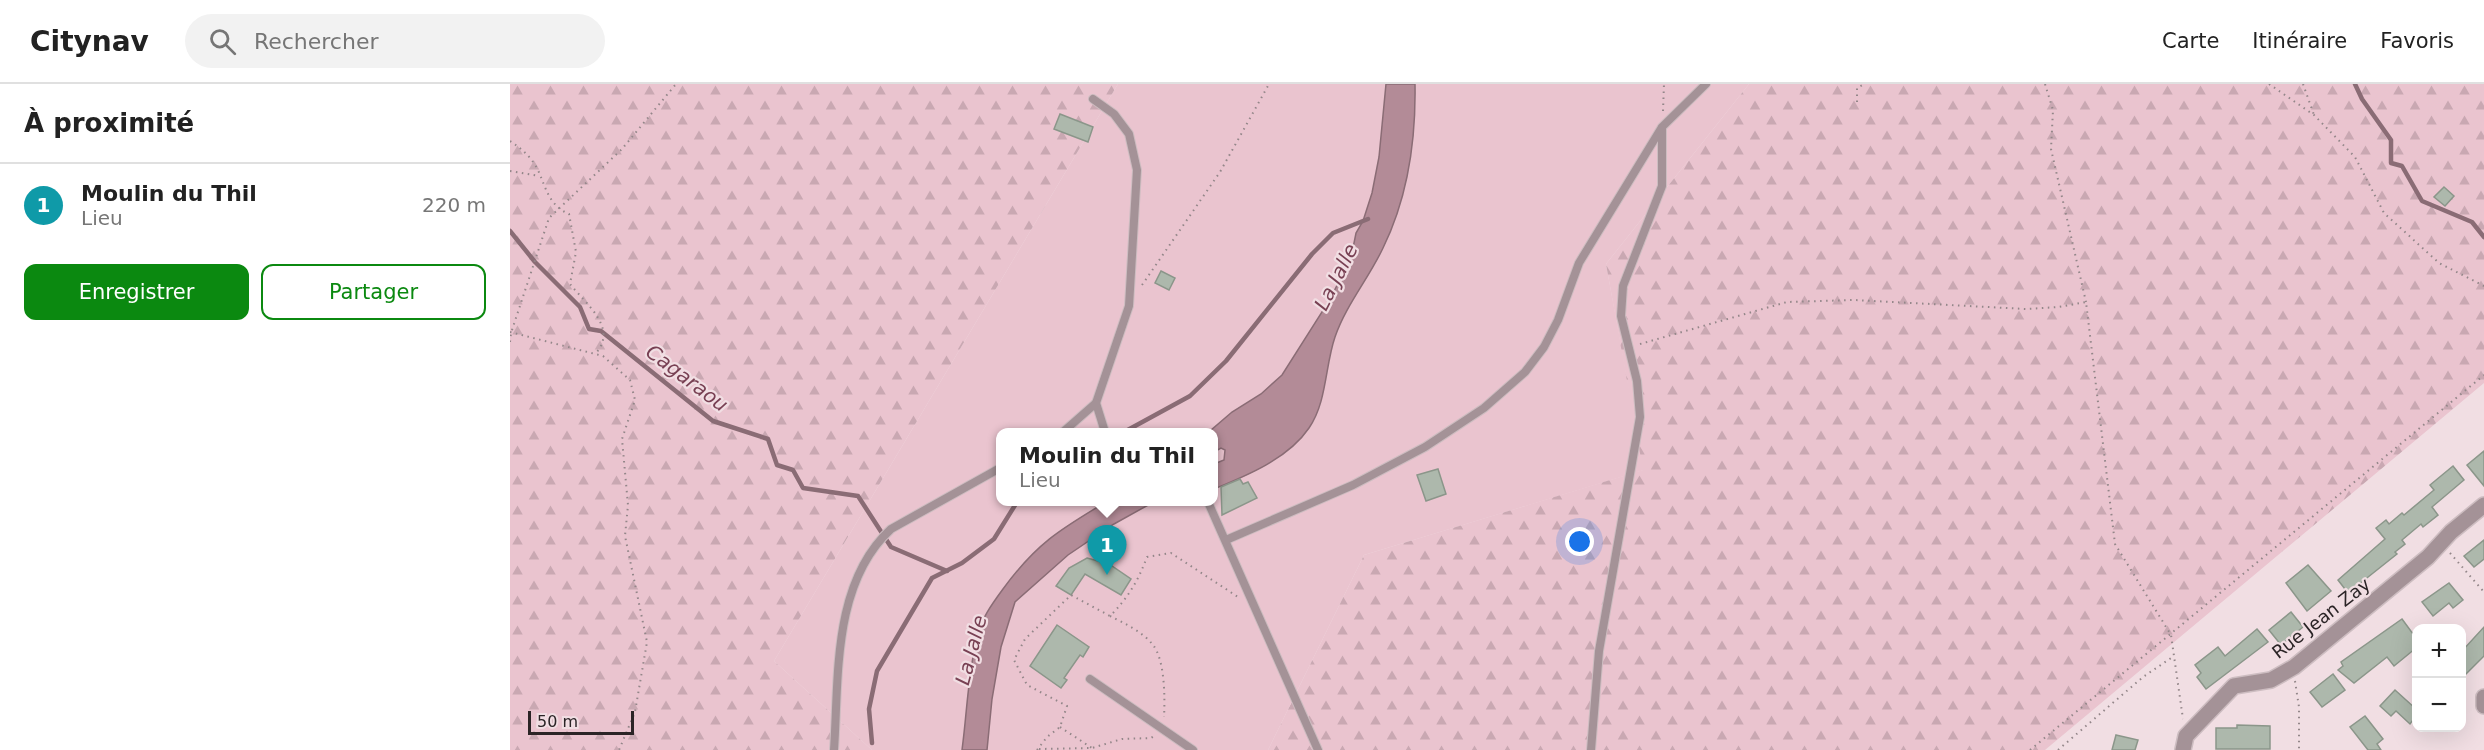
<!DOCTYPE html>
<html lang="fr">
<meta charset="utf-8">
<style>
body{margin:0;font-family:"DejaVu Sans",sans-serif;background:#f2f2f2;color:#222}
.controls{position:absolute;right:18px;bottom:18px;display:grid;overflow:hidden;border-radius:12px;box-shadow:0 6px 24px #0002}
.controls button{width:54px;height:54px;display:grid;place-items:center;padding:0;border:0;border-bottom:2px solid #e0e0e0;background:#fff;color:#222;font:30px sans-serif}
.scale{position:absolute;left:18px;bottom:15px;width:106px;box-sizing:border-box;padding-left:6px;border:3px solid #2b2426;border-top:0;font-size:16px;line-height:21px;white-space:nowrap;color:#2b2426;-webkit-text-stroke:4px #f1dee3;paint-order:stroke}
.you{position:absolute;left:1070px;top:458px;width:21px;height:21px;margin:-15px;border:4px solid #fff;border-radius:50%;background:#1a73e8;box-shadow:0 0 0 9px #1a73e833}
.badge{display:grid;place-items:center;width:39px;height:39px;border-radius:50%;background:#0b8910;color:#fff;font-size:20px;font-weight:700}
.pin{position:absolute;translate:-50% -50px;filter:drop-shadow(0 2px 3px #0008)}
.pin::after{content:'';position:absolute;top:32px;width:21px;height:18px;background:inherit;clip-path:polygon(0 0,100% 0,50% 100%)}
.popup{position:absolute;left:486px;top:344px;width:222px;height:78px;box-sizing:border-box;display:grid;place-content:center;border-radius:12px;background:#fff;filter:drop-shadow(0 2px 4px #0005);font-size:20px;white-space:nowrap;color:#767676}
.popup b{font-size:22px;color:#222}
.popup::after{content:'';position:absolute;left:50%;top:100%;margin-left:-12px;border:12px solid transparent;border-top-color:#fff}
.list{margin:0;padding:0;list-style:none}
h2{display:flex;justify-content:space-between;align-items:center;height:78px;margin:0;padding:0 24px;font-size:26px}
h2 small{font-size:20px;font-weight:400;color:#767676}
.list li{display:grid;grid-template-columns:39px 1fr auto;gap:18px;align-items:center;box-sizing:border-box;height:84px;padding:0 24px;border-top:2px solid #e0e0e0}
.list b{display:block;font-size:22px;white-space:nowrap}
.list p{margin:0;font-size:20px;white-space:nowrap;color:#767676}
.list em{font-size:20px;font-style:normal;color:#767676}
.actions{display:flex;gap:12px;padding:18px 24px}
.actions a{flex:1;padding:14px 0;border:2px solid #0b8910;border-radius:12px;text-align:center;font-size:21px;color:#0b8910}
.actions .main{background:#0b8910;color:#fff}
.icon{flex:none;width:33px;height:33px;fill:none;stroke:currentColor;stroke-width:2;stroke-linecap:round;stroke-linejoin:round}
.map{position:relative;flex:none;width:1974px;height:666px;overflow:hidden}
header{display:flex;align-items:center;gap:36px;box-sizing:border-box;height:84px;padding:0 30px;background:#fff;border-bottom:2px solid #e0e0e0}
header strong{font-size:28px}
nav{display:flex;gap:33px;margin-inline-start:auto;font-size:21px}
.search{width:420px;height:54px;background:#f2f2f2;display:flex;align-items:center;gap:15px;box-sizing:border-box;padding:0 21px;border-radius:33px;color:#767676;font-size:22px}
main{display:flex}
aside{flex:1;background:#fff}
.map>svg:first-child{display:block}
.green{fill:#eac4cf;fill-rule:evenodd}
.forest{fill:url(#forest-firs)}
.water{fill:#b38b97;stroke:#8a6c75;stroke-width:1.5}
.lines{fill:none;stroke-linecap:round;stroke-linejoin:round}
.stream{stroke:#8a6c75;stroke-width:4.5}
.building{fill:#adb8ac;stroke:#8b968a;stroke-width:1.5}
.service-casing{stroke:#cdbdc1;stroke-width:10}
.minor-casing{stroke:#cdbdc1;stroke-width:18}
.path{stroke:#938689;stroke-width:2;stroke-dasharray:1.5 4.5;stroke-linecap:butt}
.service{stroke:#a49297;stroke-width:8}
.minor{stroke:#a49297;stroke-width:15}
.labels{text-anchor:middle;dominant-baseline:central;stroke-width:4.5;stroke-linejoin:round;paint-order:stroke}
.street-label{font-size:18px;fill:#2b2426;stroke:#f1dee3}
.water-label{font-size:20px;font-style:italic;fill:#784053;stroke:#f1dee3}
</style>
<header>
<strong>Citynav</strong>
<div class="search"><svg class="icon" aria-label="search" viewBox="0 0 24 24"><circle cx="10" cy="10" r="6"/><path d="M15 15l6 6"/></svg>Rechercher</div>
<nav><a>Carte</a><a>Itinéraire</a><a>Favoris</a></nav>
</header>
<main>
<aside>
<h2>À proximité<small></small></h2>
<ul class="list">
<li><span class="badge" style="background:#0f9aa8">1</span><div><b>Moulin du Thil</b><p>Lieu</p></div><em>220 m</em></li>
</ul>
<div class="actions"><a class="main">Enregistrer</a><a>Partager</a></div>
</aside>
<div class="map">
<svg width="1974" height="666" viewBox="0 0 1974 666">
<defs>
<pattern id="forest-firs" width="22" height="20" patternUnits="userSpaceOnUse" patternTransform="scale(1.5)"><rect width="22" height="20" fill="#eac4cf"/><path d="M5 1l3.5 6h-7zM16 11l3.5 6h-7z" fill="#c9a8b2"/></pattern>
</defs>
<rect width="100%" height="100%" fill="#f1dee3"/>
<path class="green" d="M608 0H1239L1096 180 1134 386 854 471 758 666H362L264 577ZM490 348H704V418H490Z"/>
<g class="forest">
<polygon points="0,0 608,0 264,577 362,666 0,666"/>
<polygon points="1239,0 1974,0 1974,299 1535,666 758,666 854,471 1133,386 1096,180"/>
</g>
<g class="water">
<path d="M876 0H905C906 57 898 113 873 164 859 194 836 221 825 253 815 282 817 318 799 344 778 375 736 392 704 405V380L714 376 715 366 711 364 704 368V348H695L701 346 722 328 751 310 772 291 819 217 841 174 846 149 853 137 862 109 869 73Z"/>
<path d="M596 418H661L640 420 604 440 558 471 505 518 491 563 482 615 477 666H452C457 629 458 589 467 553 471 535 482 520 493 505 526 460 549 446 596 418Z"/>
</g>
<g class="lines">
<g class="stream">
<polyline points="1845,0 1852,15 1881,56 1881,79 1892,82 1912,117 1962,138 1974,153"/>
<polyline points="0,147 25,178 70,223 79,245 91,247 203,337 258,355 267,381 283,386 293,404 348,412 381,463 437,487"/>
<polyline points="614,348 680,312 716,277 802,170 823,149 858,135"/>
<polyline points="362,659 359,625 367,587 422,494 452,479 484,455 507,418"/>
</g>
</g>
<g class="building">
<polygon points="550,30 583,43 578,58 544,45"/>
<polygon points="1934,103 1944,112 1935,122 1924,113"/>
<polygon points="651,187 665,194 659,206 645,199"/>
<polygon points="1974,367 1974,402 1957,381"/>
<polygon points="1943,382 1954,396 1922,423 1928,431 1913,443 1911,440 1892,456 1895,460 1885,468 1887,470 1838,509 1828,496 1875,455 1866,444 1876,436 1879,440 1892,429 1894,431 1924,406 1920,401"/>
<polygon points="928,385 936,410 916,417 907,391"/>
<polygon points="730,395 733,400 738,398 747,414 712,431 711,403"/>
<polygon points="1974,456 1974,475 1964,483 1954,472"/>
<polygon points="577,474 599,480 621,495 611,511 575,490 561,511 546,502 559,484"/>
<polygon points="1798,481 1821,507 1797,527 1776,499"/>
<polygon points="1939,499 1953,516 1943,524 1939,519 1923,532 1912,518"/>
<polygon points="1781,528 1793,543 1771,561 1759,546"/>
<polygon points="1892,535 1906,554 1906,564 1884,582 1877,573 1844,599 1828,586 1833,582 1831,578"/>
<polygon points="547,541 579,563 573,573 570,571 554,594 557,596 551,604 520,582"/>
<polygon points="1974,543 1974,572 1952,594 1952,567"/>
<polygon points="1747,545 1758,558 1696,605 1687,593 1691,589 1685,581 1708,563 1715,572"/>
<polygon points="1823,590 1835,606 1812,623 1800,608"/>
<polygon points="1885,606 1906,625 1906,632 1900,640 1886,627 1881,632 1870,622"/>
<polygon points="1855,632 1873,655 1867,660 1871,666 1858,666 1840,643"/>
<polygon points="1727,641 1760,642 1760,665 1706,665 1706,644 1727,644"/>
<polygon points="1606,651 1628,656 1625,666 1602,666"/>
</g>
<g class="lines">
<defs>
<g id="service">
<polyline points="583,15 604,30 619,50 627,86 619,222 586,319 595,348"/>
<polyline points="553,348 586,319"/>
<polyline points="698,418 808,666"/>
<polyline points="716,456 843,401 915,363 974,324 1015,288 1034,263 1048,236 1069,179 1152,43 1196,0"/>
<polyline points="580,595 683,666"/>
<path d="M324 666C329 593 322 499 381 445L490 384"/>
<polyline points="1081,666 1089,567 1130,333 1127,297 1111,232 1113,202 1152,102 1152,44"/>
</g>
<g id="minor">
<polyline points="1974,613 1974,622"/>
<polyline points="1673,666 1676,652 1724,602 1761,596 1784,583 1918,473 1941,448 1974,421"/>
</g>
</defs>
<use href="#service" class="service-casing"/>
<use href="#minor" class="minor-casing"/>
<g class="path">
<polyline points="1535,0 1543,26 1541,65 1576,218"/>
<polyline points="1759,0 1804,31 1845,73 1874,129 1929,179 1974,202"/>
<polyline points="1793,0 1804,31"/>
<polyline points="1347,18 1347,4 1354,0"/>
<polyline points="1153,27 1154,0"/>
<path d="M0 57C12 65 20 72 27 84 36 103 38 121 59 130L66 168 60 200C76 220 108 244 86 269"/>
<polyline points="0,87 29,92"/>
<polyline points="632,201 710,88 759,0"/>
<polyline points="0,248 93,272 120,296 125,316 112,355 118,421 115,452 137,558 125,628 109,666"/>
<polyline points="0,258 1,249 39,134 112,65 166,0"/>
<polyline points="1130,260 1277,218 1344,216 1516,225 1549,223 1576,218 1605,460 1661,551 1673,635"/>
<polyline points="1940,469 1974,508"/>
<path d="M600 532C614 539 633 548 643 561 655 576 655 614 654 633"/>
<polyline points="1785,597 1789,623 1789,666"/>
<polyline points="550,643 585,666"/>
<polyline points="529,665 582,664 612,655 641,654 644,652"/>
<path d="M527 666 537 653 550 643 557 622 517 601 504 576 515 555 561 511 600 532C618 514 628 497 637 473L661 469 728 513"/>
<polyline points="1520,666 1974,291"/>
<polyline points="1548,666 1633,593 1664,572"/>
</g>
<use href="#service" class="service"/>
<use href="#minor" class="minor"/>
</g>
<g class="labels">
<g class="street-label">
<text transform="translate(1811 534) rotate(-38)">Rue Jean Zay</text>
</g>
<g class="water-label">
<text transform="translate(826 193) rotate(-63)">La Jalle</text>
<text transform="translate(177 294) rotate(37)">Cagaraou</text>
<text transform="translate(461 566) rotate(-75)">La Jalle</text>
</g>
</g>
</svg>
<div class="controls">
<button>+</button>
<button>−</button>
</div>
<div class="scale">50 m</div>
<div class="you"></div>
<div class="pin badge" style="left:597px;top:491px;background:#0f9aa8">1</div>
<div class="popup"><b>Moulin du Thil</b>Lieu</div>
</div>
</main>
